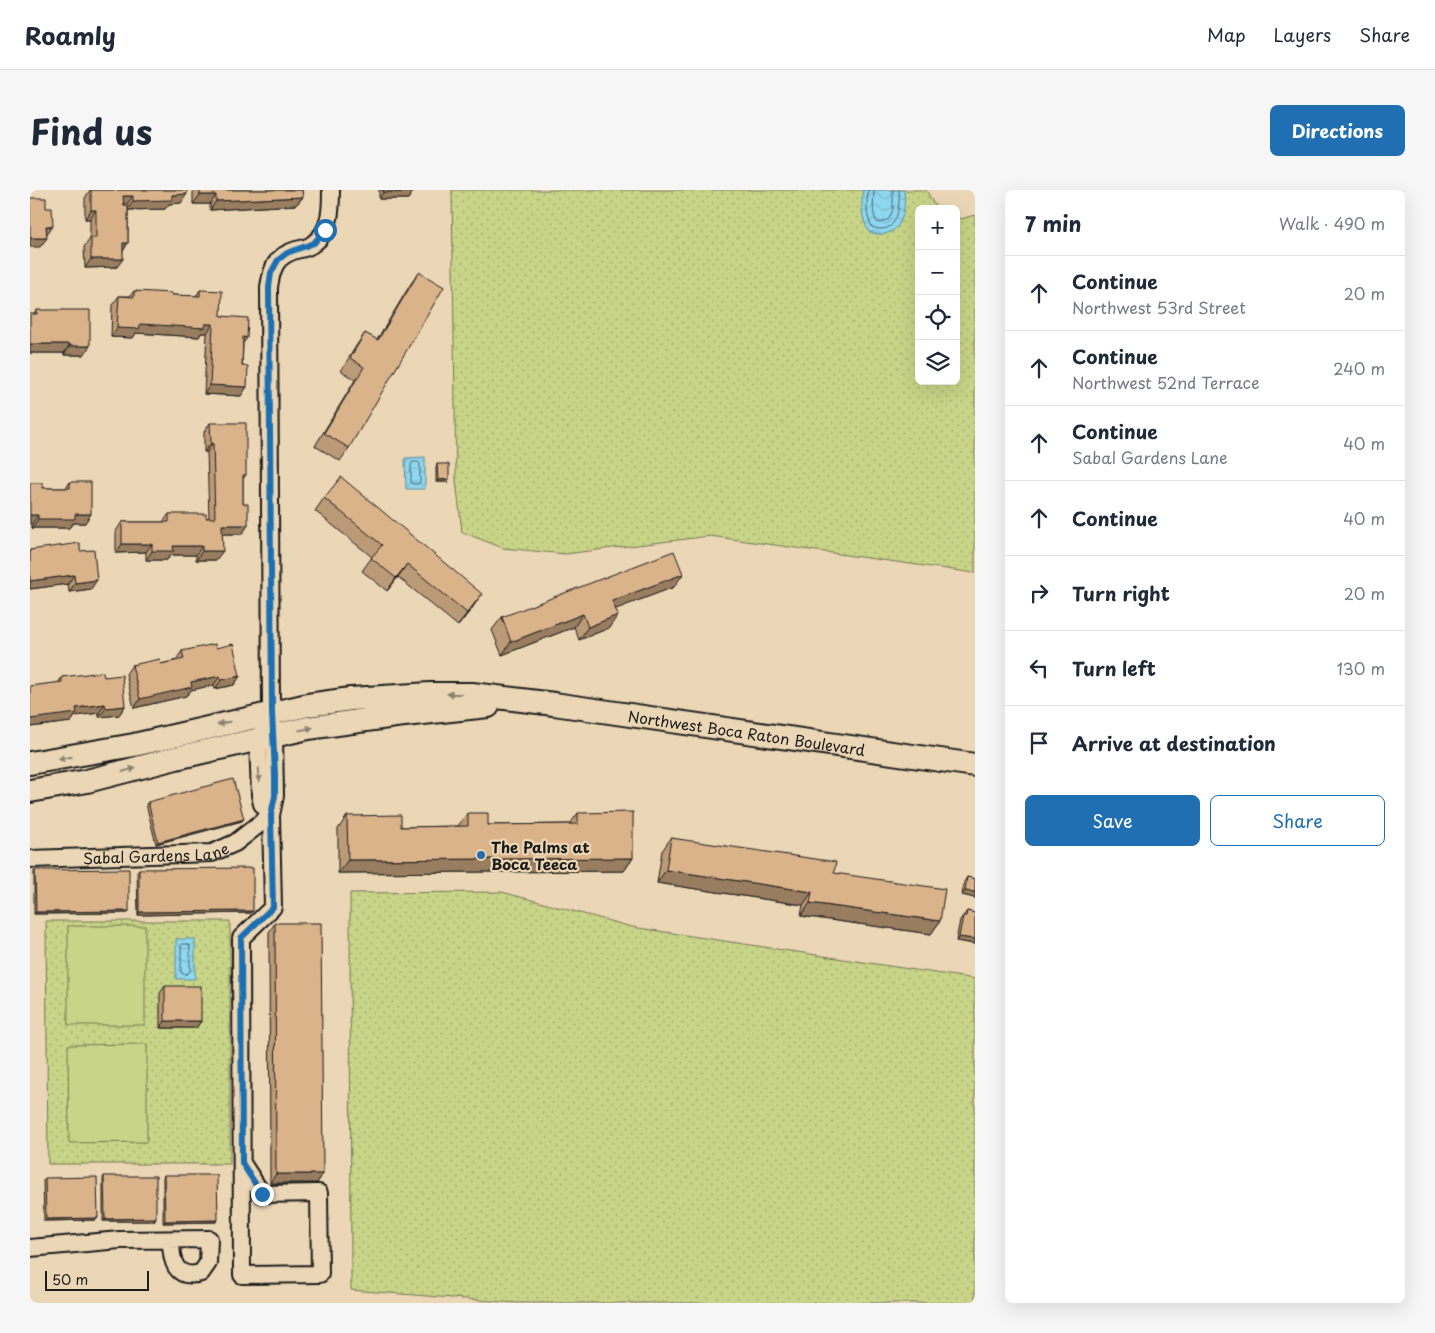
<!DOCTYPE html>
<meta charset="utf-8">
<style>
body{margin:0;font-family:"Playpen Sans",sans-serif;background:#f6f6f7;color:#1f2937}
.controls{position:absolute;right:15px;top:15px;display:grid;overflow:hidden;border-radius:8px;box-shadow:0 5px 20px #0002}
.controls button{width:45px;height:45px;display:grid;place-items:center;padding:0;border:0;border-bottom:1px solid #e0e1e3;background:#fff;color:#1f2937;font:25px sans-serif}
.scale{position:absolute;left:15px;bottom:12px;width:104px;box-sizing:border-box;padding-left:5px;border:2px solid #1c1c1c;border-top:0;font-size:14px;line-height:18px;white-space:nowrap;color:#1c1c1c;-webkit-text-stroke:4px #ebd6b5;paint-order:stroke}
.stop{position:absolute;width:15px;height:15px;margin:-11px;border:4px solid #1f6fb2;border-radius:50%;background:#fff}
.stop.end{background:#1f6fb2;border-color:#fff;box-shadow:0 1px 5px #0008}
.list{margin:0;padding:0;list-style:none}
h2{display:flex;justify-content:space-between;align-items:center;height:65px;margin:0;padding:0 20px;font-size:21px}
h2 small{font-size:16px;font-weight:400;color:#747a83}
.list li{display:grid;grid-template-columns:32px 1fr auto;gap:15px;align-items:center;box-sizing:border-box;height:75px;padding:0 20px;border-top:1px solid #e0e1e3}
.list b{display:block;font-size:19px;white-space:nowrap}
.list p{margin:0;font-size:16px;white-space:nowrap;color:#747a83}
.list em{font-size:16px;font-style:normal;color:#747a83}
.actions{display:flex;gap:10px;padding:15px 20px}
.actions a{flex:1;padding:11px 0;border:1px solid #1f6fb2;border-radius:8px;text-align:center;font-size:18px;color:#1f6fb2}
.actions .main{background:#1f6fb2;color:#fff}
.icon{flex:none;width:28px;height:28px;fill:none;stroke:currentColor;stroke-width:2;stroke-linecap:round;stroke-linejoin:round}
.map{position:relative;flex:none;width:945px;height:1113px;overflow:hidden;border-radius:8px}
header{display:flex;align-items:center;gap:30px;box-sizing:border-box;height:70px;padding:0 25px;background:#fff;border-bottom:1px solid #e0e1e3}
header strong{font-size:24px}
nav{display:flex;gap:28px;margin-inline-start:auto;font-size:18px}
.intro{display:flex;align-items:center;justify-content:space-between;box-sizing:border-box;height:120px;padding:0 30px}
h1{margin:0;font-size:35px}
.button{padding:12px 22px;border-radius:8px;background:#1f6fb2;color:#fff;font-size:18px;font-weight:700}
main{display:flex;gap:30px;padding:0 30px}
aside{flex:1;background:#fff;border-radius:8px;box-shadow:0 5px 20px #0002}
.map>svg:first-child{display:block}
.grass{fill:url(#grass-dots);stroke:#727852}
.park{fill:#c8d487;stroke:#727852}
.water{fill:url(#water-waves);stroke:#608c9b}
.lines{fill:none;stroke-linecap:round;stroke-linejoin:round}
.shore{stroke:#4a6771;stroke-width:1}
.street-casing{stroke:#1c1c1c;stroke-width:20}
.secondary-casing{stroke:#1c1c1c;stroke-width:26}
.street{stroke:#ebd6b5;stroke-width:16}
.secondary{stroke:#ebd6b5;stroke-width:22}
.wall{fill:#bb9a78;stroke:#1c1c1c}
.shaded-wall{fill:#997d61;stroke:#1c1c1c}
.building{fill:#dab38b;stroke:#1c1c1c}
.oneway{fill:#8e8270}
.route{stroke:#1f6fb2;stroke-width:6}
.poi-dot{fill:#1f6fb2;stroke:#ebd6b5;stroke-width:2}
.labels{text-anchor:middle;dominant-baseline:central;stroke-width:4.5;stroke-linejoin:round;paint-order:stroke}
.street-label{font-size:15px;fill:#1c1c1c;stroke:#ebd6b5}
.poi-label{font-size:15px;font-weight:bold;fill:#1c1c1c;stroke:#ebd6b5;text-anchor:start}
</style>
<header>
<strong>Roamly</strong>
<nav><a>Map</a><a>Layers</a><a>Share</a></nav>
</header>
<div class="intro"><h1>Find us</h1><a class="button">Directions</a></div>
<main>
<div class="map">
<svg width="945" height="1113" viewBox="0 0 945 1113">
<defs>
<pattern id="grass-dots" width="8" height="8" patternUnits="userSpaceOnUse" patternTransform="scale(1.25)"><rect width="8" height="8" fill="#c8d487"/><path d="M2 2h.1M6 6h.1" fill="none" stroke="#abb574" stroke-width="1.8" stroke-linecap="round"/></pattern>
<pattern id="water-waves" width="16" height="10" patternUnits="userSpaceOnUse" patternTransform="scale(1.25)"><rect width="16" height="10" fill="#8ed7f0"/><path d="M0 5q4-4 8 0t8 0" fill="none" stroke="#7ab8cd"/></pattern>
</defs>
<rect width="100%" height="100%" fill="#ebd6b5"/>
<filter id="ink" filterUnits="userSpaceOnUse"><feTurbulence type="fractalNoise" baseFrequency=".02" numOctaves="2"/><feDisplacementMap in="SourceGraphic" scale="10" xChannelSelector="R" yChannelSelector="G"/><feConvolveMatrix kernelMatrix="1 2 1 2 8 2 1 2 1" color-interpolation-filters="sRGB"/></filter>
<g filter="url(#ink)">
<g class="grass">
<polygon points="422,0 896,0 903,13 910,19 889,19 889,191 926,191 926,27 931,29 945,25 945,383 680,346 535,364 473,358 432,342 426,290"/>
<polygon points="472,702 602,737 945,789 945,1113 486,1113 321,1100 320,703"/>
<polygon points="16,731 200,731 200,974 18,974"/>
</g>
<g class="park">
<rect x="38" y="736" width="77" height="99"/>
<polygon points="117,854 117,952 39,953 38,855"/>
</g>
<g class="water">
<path d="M833 0H874C877 25 869 52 839 42 831 28 831 15 833 0Z"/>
<polygon points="395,267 395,299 376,299 375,268"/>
<rect x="146" y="749" width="19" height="40"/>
</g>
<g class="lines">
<g class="shore">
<path d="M838 0C837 13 835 25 842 37 868 47 870 17 869 0"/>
<path d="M844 0C844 11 841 22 847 32L850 33 859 29 863 20V0"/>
<polygon points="383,272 388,272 390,274 390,292 388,294 383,294 381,292 381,275"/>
<polygon points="153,754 158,754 160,756 160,781 157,784 153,784 151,782 151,756"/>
</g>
<defs>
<g id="street">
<polyline points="233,540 228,549 230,605 232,614 241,625"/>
<path id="s1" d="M0 669 182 663 205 653 241 625 245 606 244 546 241 522 239 97C242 77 246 66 266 60 272 59 280 57 284 53 301 41 301 18 301 0"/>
<polyline points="212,973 232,1004 289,1003 290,1084 212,1085 211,748 243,717 241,625"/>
<path d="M0 1058 90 1050 179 1049 178 1073 171 1083C145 1090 141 1071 141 1050"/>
</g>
<g id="secondary">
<path id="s2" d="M0 573 104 555 278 515 321 509 400 504H442L524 514 945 575"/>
<polyline points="0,601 57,591 146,568 278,538 365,526 458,516"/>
</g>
</defs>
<use href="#street" class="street-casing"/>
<use href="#secondary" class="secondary-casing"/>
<use href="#street" class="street"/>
<use href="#secondary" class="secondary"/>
</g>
<g class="wall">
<polygon points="60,0 157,0 151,13 139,14 135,19 98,20 98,53 93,61 87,77 55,78 54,57 60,49 60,29 55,29 55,8"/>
<polygon points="163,0 272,0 273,7 266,15 180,20 180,14 163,14"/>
<polygon points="349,0 383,0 378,9 349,9"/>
<polygon points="389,82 319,258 310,271 285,256 325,190 311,181 326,156 335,143 347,150 380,95"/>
<polygon points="170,100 213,154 211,206 174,204 177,143 171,143 169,147 106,143 103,148 81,147 82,115 89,106 100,106 104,101 142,105 166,106"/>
<polygon points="7,120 54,165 34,165 34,163 0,163 4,124"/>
<polygon points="180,233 216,285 213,289 213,314 218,335 212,344 192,344 186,370 166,370 166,365 141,365 137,370 116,370 116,362 86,363 86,341 92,332 133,332 139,324 179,328 177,262 174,262 174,242"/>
<polygon points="407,274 418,292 406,292 406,277"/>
<polygon points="40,292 55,333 43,333 39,338 2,338 2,334 0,334 13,298 36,298"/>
<polygon points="294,308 443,417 428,436 368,387 357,401 332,381 342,367 285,321"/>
<polygon points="0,360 50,361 61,399 39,402 38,394 0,399"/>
<polygon points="644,397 585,419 579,438 549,450 544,437 472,465 462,440 472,427"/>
<polygon points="186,458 210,486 204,495 185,499 184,495 161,500 156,506 104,518 96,484 102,475 131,474 146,470 152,461"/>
<polygon points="32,487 74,487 95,516 89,525 69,527 69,523 45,526 41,532 0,537 0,496 28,493"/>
<polygon points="118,612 212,631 126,654 116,614"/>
<polygon points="438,623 458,635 540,634 548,623 603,668 594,681 308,683 308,639 317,626 371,637 428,636"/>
<polygon points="641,648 804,683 910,731 901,744 771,726 773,715 627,693 632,661"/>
<polygon points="109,679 221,723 108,725 107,681"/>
<polygon points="5,680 99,721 98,723 4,724 4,682"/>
<polygon points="937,687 945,689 945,708 932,705 934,692"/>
<polygon points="937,721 945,723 945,754 926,751 930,730"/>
<polygon points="245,733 293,984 287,993 240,993 239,742"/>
<polygon points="135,796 171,831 166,838 130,838 130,803"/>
<polygon points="134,985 188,1030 186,1032 133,1033 133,988"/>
<polygon points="74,986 125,1031 73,1031 73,988"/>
<polygon points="15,988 66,1030 14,1031 13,990"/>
</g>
<g class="shaded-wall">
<polygon points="353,2 383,2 378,9 349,9"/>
<polygon points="157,4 151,13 139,14 135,19 97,20 103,11 142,5"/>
<polygon points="170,5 186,5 180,14 163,14"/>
<polygon points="93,6 103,6 97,14 87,15"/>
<polygon points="273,7 266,15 180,20 186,11"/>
<polygon points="61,20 66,20 60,29 55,29"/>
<polygon points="16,36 23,36 16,45"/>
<polygon points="0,48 17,48 10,57 0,57"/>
<polygon points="93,53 98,53 92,62"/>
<polygon points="61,69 93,69 87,77 55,78"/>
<polygon points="110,134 183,134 177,143 171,143 169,147 106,143 103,148 81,147 87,138"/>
<polygon points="213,147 217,148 211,156"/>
<polygon points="0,154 40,154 34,163 0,163"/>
<polygon points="40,156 60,156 54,165 34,165"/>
<polygon points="180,195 217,197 211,206 174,204"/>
<polygon points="181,253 183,253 177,262 174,262"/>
<polygon points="419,289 418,292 406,292 408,290"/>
<polygon points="45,324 61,324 55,333 43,333 39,338 2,338 8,329"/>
<polygon points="0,325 8,325 2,334 0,334"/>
<polygon points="192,335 218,335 212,344 186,344"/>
<polygon points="92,354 122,354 116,362 86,363"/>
<polygon points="143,356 172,356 166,365 141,365 137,370 116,370 122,361"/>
<polygon points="172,361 193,361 186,370 166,370"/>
<polygon points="377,374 368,387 357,401 366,388"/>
<polygon points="653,384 644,397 573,424 582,411"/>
<polygon points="44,385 38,394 0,399 0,391"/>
<polygon points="67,390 61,399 39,402 45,393"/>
<polygon points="452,404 443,417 428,436 437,423"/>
<polygon points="553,424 544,437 472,465 481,452"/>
<polygon points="588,425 579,438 549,450 558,437"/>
<polygon points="190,486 184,495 161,500 156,506 104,518 110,509 161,492"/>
<polygon points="210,486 204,495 185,499 191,490"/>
<polygon points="75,514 69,523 45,526 41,532 0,537 0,529 46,518"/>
<polygon points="95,516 89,525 69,527 76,518"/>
<polygon points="214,629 212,631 126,654 128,652"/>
<polygon points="603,668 594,681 308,683 318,670"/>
<polygon points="636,680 782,702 773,715 627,693"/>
<polygon points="935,701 945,702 945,708 932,705"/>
<polygon points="780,713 910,731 901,744 771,726"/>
<polygon points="99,721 98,723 4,724 6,722"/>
<polygon points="223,721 221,723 108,725 109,722"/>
<polygon points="929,747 945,749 945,754 926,751"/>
<polygon points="135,831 171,831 166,838 130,838"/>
<polygon points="246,984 293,984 287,993 240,993"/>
<polygon points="68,1028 66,1030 14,1031 16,1029"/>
<polygon points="126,1028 125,1031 73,1031 75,1029"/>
<polygon points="188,1030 186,1032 133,1033 135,1031"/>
</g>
<g class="building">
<polygon points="61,0 157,0 157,4 142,5 142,10 103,11 103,6 93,6 94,16 98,16 98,53 93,53 93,69 61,69 61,48 66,48 66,20 61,20"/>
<polygon points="170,0 272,0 273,7 186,11 186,5 170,5"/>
<rect x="353" y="0" width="30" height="2"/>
<polygon points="0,8 16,8 16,18 22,18 23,36 16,36 17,48 0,48"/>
<polygon points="389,82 414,97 319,258 294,243 334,177 320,168 335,143 348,150"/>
<polygon points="170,100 192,101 191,126 218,128 217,148 213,147 212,176 218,176 217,197 180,195 183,134 175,134 175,138 110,134 109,139 87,138 89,106 104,107 104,101 142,103 142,105 170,106"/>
<polygon points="7,120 60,120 60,156 40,156 40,154 0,154 0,124 7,124"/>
<polygon points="180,233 216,233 216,285 213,285 213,314 218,314 218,335 192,335 193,361 172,361 172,356 143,356 144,361 122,361 122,354 92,354 92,332 139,332 139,324 176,324 176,328 185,328 183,253 181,253"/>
<polygon points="407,274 419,274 419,289 408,290"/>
<polygon points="311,287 452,404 437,423 377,374 366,388 341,368 352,355 294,308"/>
<polygon points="40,292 61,292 61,324 45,324 45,329 8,329 8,325 0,325 0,293 13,293 13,298 40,298"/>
<polygon points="50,353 50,361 64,360 67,390 45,393 44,385 0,391 0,360"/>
<polygon points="644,361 653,384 582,411 588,425 558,437 553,424 481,452 472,427"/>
<polygon points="185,454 186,458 203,454 210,486 191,490 190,486 161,492 162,497 110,509 102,475 130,469 131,474 154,469 152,461"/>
<polygon points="73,482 74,487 92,485 95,516 76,518 75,514 46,518 47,523 0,529 0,496 32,492 32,487"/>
<polygon points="203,589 214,629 128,652 118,612"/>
<polygon points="603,622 603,668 318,670 317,626 371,625 371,637 438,636 438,623 458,623 458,635 548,634 548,623"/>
<polygon points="641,648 806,672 804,683 915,699 910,731 780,713 782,702 636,680"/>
<polygon points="223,678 223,721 109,722 109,679"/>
<polygon points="99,679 99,721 6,722 5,680"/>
<polygon points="937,687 945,689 945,702 935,701"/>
<polygon points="937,721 945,723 945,749 929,747 933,726 936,726"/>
<polygon points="245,733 291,733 293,984 246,984"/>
<rect x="135" y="796" width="36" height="35"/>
<polygon points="134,985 187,985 188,1030 135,1031"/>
<polygon points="74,986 126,986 126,1028 75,1029"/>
<polygon points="67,987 68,1028 16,1029 15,988"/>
</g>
<defs><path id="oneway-solid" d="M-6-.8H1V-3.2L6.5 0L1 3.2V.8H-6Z" transform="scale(1.25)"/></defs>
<g class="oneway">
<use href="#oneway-solid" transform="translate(424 504) rotate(-180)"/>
<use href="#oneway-solid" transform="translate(194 533) rotate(167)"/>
<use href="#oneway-solid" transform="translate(276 539) rotate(-11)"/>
<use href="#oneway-solid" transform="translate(35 568) rotate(170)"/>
<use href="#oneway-solid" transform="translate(99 580) rotate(-16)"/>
<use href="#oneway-solid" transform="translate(229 585) rotate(88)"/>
</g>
</g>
<g class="lines" filter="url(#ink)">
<polyline class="route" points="232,1004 212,973 211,748 243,717 241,625 245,606 245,584 242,522 239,97 241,83 248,70 257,63 284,53 295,40"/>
</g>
<circle class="poi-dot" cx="451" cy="665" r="5"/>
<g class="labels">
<g class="street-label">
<text stroke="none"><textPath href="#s2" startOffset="726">Northwest Boca Raton Boulevard</textPath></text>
<text stroke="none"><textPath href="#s1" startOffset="126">Sabal Gardens Lane</textPath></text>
</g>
<g class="poi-label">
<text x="461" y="656">The Palms at<tspan x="461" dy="17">Boca Teeca</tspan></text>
</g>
</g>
</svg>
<div class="controls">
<button>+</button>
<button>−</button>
<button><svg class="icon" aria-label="locate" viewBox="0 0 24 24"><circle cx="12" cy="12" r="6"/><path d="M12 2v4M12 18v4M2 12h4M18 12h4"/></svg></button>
<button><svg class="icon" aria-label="layers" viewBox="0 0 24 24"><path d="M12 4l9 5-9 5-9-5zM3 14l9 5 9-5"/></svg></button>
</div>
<div class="scale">50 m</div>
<div class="stop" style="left:295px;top:40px"></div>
<div class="stop end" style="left:232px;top:1004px"></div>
</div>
<aside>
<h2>7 min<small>Walk · 490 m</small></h2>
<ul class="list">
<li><svg class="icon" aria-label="ahead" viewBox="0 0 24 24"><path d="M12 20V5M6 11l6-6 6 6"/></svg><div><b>Continue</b><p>Northwest 53rd Street</p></div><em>20 m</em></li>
<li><svg class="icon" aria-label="ahead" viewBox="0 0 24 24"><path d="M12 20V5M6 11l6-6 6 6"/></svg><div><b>Continue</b><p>Northwest 52nd Terrace</p></div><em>240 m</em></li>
<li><svg class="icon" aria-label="ahead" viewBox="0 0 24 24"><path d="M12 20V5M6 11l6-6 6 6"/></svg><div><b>Continue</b><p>Sabal Gardens Lane</p></div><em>40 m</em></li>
<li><svg class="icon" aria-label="ahead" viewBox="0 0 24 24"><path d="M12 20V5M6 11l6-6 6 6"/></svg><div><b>Continue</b></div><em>40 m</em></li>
<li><svg class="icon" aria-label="right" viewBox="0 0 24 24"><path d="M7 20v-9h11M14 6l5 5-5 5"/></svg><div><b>Turn right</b></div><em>20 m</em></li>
<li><svg class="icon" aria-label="left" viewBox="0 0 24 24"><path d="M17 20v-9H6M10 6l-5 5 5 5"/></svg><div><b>Turn left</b></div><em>130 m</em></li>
<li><svg class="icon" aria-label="arrive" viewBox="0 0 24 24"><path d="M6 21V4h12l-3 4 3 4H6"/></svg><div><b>Arrive at destination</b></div></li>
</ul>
<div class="actions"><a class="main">Save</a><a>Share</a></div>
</aside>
</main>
